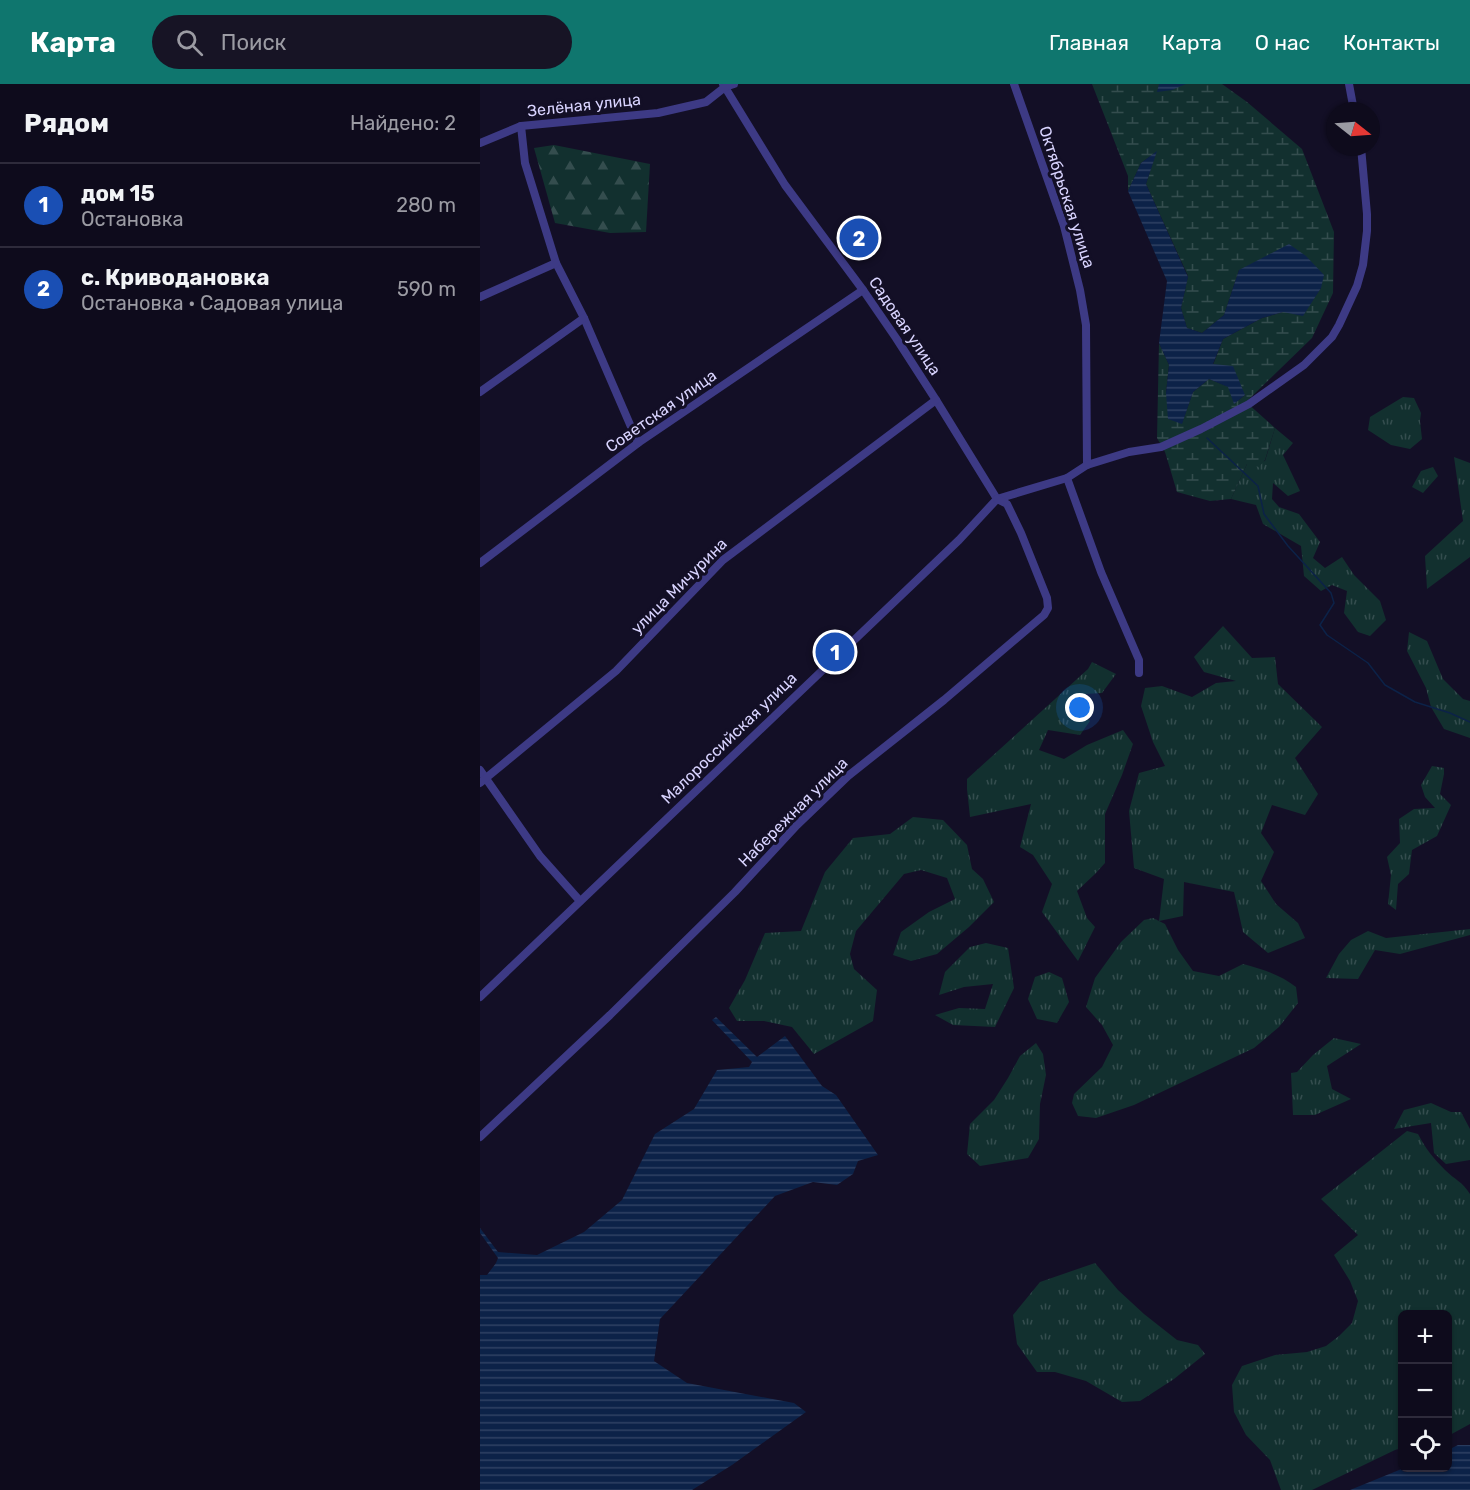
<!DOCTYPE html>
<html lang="ru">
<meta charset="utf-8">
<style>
body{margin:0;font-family:Rubik,sans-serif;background:#171425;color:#f1f3f6}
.controls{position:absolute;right:18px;bottom:18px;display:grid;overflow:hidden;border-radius:9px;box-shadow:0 2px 4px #0004}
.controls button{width:54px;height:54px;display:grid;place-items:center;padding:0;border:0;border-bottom:2px solid #2e2b3b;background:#0e0b1c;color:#f1f3f6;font:30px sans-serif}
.compass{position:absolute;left:846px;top:18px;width:54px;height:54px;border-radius:50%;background:#0e0b1c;box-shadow:0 2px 4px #0004;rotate:107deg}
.you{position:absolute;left:600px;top:624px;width:21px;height:21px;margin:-15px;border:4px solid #fff;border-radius:50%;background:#1a73e8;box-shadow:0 0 0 9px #1a73e833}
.badge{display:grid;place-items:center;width:39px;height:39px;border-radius:50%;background:#0f766e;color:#fff;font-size:20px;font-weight:700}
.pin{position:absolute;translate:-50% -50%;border:3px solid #fff;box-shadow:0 2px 6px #0006}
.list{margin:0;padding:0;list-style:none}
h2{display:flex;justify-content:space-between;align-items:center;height:78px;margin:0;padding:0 24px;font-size:26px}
h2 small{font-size:20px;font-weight:400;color:#9b9ba3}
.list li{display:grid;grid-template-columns:39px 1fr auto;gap:18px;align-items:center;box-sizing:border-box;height:84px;padding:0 24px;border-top:2px solid #2e2b3b}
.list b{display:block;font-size:22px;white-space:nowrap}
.list p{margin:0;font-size:20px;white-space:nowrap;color:#9b9ba3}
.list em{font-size:20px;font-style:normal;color:#9b9ba3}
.icon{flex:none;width:33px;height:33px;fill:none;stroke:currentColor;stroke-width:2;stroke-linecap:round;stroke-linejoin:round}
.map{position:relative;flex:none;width:990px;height:1406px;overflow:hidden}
header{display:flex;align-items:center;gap:36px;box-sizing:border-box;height:84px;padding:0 30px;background:#0f766e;color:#fff}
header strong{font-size:28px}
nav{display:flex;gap:33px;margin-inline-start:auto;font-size:21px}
.search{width:420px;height:54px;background:#171425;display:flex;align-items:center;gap:15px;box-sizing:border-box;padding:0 21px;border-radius:33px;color:#9b9ba3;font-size:22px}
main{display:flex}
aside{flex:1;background:#0e0b1c}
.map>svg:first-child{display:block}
.grass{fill:url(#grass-tufts)}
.forest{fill:url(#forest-firs)}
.wetland{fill:url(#wetland-marsh)}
.water{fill:url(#water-rules)}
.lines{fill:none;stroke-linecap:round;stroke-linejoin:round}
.stream{stroke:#0c2248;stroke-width:1.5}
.minor{stroke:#3d3a85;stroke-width:8}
.labels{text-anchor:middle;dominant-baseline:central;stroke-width:6;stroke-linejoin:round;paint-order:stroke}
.street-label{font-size:16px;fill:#d9d4ff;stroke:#130f26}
</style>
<header>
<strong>Карта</strong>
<div class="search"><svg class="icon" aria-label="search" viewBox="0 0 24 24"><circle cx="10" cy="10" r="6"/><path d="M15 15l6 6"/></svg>Поиск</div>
<nav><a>Главная</a><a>Карта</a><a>О нас</a><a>Контакты</a></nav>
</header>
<main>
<aside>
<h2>Рядом<small>Найдено: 2</small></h2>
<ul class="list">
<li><span class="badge" style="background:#1a4fb4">1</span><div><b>дом 15</b><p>Остановка</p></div><em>280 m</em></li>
<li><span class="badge" style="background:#1a4fb4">2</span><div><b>с. Криводановка</b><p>Остановка · Садовая улица</p></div><em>590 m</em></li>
</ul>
</aside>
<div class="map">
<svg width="990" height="1406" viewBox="0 0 990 1406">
<defs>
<pattern id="grass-tufts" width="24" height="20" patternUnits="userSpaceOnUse" patternTransform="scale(1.5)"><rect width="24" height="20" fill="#12302f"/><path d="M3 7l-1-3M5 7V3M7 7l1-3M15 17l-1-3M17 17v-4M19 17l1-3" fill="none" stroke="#344d4e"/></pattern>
<pattern id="forest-firs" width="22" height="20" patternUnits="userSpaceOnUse" patternTransform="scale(1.5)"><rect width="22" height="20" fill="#12302f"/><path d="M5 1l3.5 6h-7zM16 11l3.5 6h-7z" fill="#344d4e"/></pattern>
<pattern id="wetland-marsh" width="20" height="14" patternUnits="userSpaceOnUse" patternTransform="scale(1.5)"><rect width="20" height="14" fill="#12302f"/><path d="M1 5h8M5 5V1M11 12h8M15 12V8" fill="none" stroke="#344d4e"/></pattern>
<pattern id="water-rules" width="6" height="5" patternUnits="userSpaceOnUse" patternTransform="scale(1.5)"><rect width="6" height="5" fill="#0c2248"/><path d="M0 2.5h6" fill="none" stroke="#2f4163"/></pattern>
</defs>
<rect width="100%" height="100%" fill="#130f26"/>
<g class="grass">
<polygon points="923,313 934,314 941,329 940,337 942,355 930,365 911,361 888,346 890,333"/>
<polygon points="795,344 813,359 803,371 820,407 808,412 793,399 792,415 799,423 819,430 840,458 833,474 845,484 862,473 874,491 900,517 906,536 890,552 878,548 864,529 867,507 852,501 841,507 824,492 821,462 783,440 776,421 751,415 767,380 785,377"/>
<polygon points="974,373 990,379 990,473 947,505 945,472 983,437"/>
<polygon points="953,383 958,392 943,409 932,403 941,387"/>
<path d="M743 542 772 574 795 573 798 600 842 643 815 674 838 710 825 731 792 721 781 749 794 768 781 797 796 820 818 839 825 854 788 869 763 848 754 808 704 798 703 832 679 837 685 840 698 866 713 887 739 892 763 880C782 885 801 891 816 903L818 919 799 943 774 964 654 1021 616 1034 598 1032 592 1019 594 1010 622 983 633 961 622 941 606 923 615 894 641 858 664 836 673 834 679 837 684 795 654 784 649 727 659 689 685 682 673 658 661 622 665 604 682 602 712 613 736 599 756 597 724 588 714 573Z"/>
<polygon points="929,548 947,557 963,595 983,615 990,617 990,654 964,645 951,623 946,604 927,567"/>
<polygon points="612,578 636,590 622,609 605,610 600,628 610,637 600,651 568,646 559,666 584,675 607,661 643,646 653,660 642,691 625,730 625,779 615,790 597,807 607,834 615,843 598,877 562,828 572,800 553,771 540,763 551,720 490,733 487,705 487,695 608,585"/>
<polygon points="952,682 964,684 964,690 960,710 971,721 957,752 932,766 929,790 918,800 916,826 908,820 911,791 907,773 920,759 919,735 934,725 955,724 945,713 941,701"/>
<polygon points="433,733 463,736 487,761 492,785 503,795 514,818 489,843 457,870 431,877 413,871 421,848 449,828 475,815 467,794 441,786 424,790 376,847 370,870 374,885 397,906 393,937 334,970 312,943 284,937 257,937 249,924 265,896 285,849 321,847 345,788 373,754 410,750"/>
<polygon points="990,845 990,851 920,870 895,866 878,895 846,894 859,870 871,856 888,847 906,854"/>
<polygon points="506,859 528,864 534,904 515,943 473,941 455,931 479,924 505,925 513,900 484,903 459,911 465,888 490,863"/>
<polygon points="569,888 582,894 589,918 577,939 557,935 548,915 555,893"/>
<polygon points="854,954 881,960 847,982 852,1005 871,1015 835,1031 813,1031 811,989 817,988 833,971"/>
<polygon points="556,959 563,970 566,991 560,1020 559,1055 548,1074 500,1082 487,1070 490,1040 514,1016 528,994 540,972"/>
<polygon points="951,1019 971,1028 981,1028 990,1045 990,1076 966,1080 954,1069 951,1039 914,1045 924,1026"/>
<path d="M927 1047 938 1050C945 1064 954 1075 965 1086 975 1096 982 1097 990 1110V1340L968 1352V1230H922V1364L915 1366 832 1406H801L790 1376 766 1351 754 1328 752 1301 762 1282 795 1271 827 1268 846 1262 859 1252 872 1239 878 1217 870 1197 854 1171 878 1151 841 1115Z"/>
<polygon points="615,1179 638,1206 664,1230 697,1256 718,1261 725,1270 694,1295 660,1317 642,1318 606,1297 575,1288 557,1288 537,1260 533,1231 560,1198"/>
</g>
<polygon class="forest" points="74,61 170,80 166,148 130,149 75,139 54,64"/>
<polygon class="wetland" points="612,0 742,0 767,18 822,65 854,148 853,209 832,254 766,318 795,344 785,376 779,383 767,380 751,415 730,417 697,408 685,368 677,354 679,259 689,281 686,309 702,339 713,308 729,295 749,303 755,319 765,311 733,281 743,255 782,234 803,228 832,217 841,204 759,186 744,231 722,249 707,244 701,224 708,192 666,100 676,68 661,79 648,107 648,92"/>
<g class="water">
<polygon points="679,0 706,0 692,6 677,8"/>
<polygon points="677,67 666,100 708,193 701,224 707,244 722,249 744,231 759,186 809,160 826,172 844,191 841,204 823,232 803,228 782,234 743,255 733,280 753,282 765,311 754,320 748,303 729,295 713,308 702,340 688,335 686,309 689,281 679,259 687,197 648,107 661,79"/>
<polygon points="236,933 277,973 305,952 342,1002 356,1011 398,1071 378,1077 373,1090 357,1101 333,1098 295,1112 180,1235 174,1277 207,1299 314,1319 326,1328 252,1381 212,1406 0,1406 0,1191 7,1191 16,1179 18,1174 0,1149 0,1144 18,1168 57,1171 104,1148 142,1116 175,1050 214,1025 237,986 269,983 272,978 232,936"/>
<polygon points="978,1361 990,1361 990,1406 870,1406 924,1384 968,1384 968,1366"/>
</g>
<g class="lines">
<polyline class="stream" points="727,354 778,402 784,430 808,462 851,509 854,519 840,541 847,551 888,579 905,601 935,618 970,629 990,638"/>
<g class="minor">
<polyline points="243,0 305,101 383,206 416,254 456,316 517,415"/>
<polyline points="534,0 584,142 600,206 606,241 607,381"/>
<polyline points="869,0 874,27"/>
<polyline points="41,42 45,79 76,179 104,234 158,359"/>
<polyline points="0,59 41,42 178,29 226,18 245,3 254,0"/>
<polyline points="0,213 76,179"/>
<polyline points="0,308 104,234"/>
<polyline points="587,394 621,488 659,576 659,589"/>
<polyline points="517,415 587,394 607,381 649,368 681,363 721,345 769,320 824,281 852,253 859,241 877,202 883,181 887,147 887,130 881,63"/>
<polyline points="0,479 158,359 383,206"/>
<polyline points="0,686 60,772 100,817"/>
<polyline points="0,699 136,587 243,476 456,316"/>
<polyline points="0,913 479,456 517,415"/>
<polyline points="0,1053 130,931 255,808 317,741 368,692 464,616 564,531 568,524 567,514 541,449 527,420 517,415"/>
</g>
</g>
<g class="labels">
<g class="street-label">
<text transform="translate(104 21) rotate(-6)">Зелёная улица</text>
<text transform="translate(587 113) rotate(72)">Октябрьская улица</text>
<text transform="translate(425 242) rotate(56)">Садовая улица</text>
<text transform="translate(181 327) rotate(-35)">Советская улица</text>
<text transform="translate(199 502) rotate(-45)">улица Мичурина</text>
<text transform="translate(249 654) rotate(-44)">Малороссийская улица</text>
<text transform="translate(313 728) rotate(-45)">Набережная улица</text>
</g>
</g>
</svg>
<div class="controls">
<button>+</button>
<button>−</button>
<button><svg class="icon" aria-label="locate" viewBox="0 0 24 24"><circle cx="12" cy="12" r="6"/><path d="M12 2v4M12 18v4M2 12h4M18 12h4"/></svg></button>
</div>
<svg class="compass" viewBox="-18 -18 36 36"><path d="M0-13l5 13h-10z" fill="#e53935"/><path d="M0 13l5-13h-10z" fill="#9b9ba3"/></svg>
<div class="you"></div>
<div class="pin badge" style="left:355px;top:568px;background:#1a4fb4">1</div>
<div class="pin badge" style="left:379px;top:154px;background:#1a4fb4">2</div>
</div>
</main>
